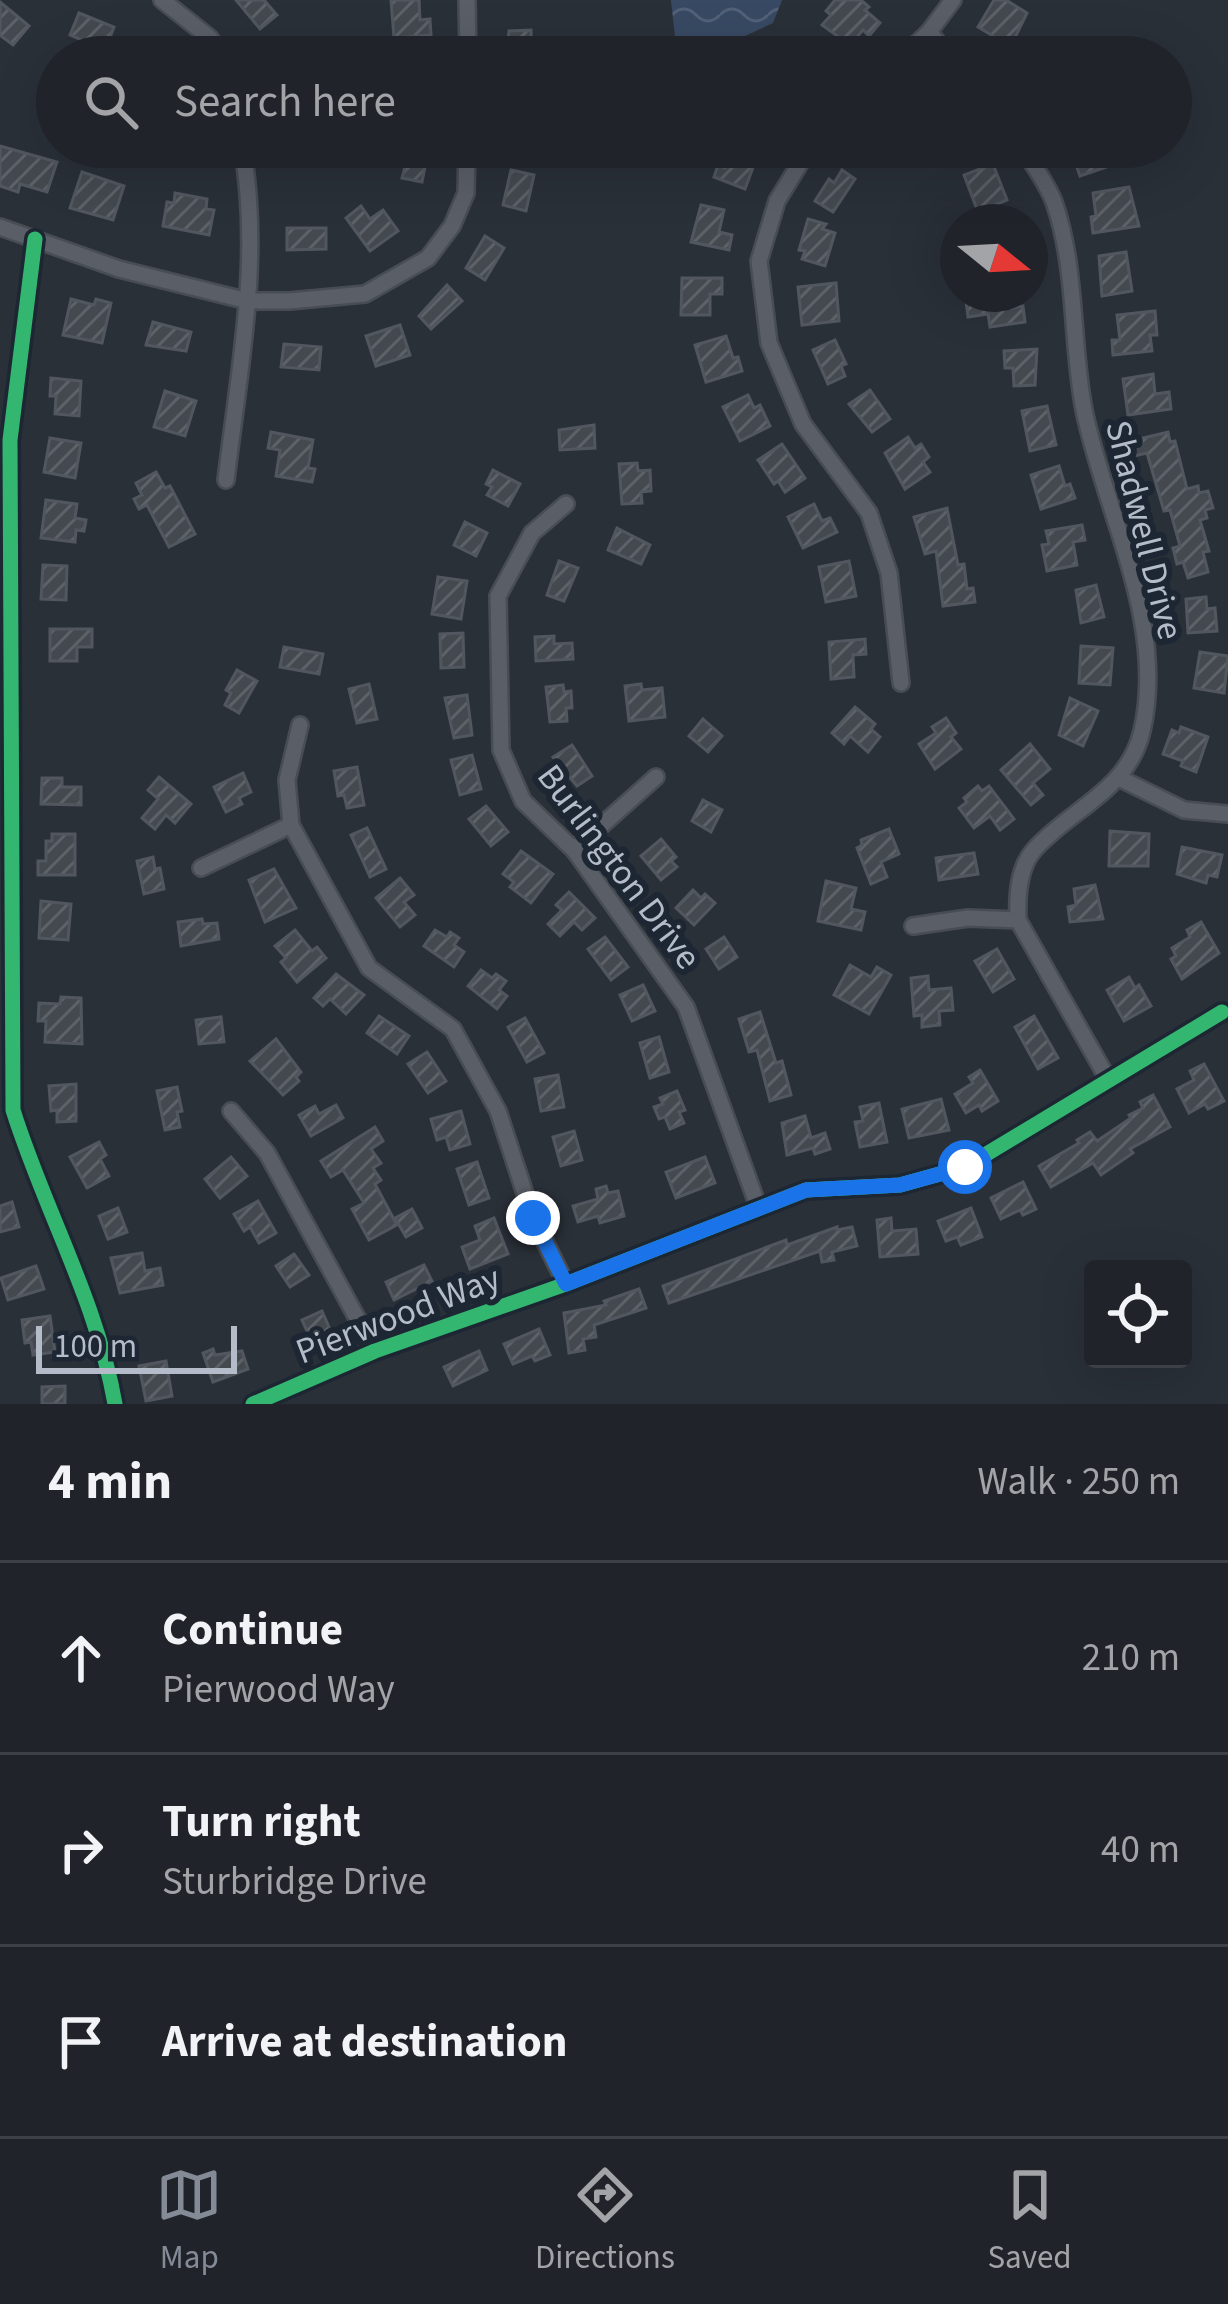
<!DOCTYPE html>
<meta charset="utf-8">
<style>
body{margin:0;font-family:"Source Sans 3",sans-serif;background:#2d3036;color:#f1f3f6}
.controls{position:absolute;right:36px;bottom:36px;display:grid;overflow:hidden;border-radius:12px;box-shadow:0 12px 48px #0002}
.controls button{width:108px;height:108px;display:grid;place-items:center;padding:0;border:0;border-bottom:3px solid #3d4147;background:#20242a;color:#f1f3f6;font:60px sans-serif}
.compass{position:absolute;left:940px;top:204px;width:108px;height:108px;border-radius:50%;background:#20242a;box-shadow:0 12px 48px #0002;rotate:108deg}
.scale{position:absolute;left:36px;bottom:30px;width:201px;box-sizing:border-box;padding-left:12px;border:6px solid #b4bcc9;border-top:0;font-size:33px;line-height:42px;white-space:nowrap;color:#b4bcc9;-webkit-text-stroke:9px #1d2633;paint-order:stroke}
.stop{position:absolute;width:36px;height:36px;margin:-27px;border:9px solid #1a73e8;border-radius:50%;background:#fff}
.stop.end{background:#1a73e8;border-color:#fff;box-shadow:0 3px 12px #0008}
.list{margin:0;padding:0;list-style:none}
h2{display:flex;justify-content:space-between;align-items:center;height:156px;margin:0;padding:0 48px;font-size:51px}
h2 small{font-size:39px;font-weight:400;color:#a2a4a8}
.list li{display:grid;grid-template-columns:78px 1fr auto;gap:36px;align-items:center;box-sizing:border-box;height:192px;padding:0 48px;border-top:3px solid #3d4147}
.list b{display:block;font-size:45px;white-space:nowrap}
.list p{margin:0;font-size:39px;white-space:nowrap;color:#a2a4a8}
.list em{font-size:39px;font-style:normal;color:#a2a4a8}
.icon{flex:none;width:66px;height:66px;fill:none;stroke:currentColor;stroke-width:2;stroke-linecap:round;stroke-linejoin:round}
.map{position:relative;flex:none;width:1228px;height:1404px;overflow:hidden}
.search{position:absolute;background:#20242a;box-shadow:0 12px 48px #0002;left:36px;right:36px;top:36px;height:132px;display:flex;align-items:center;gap:30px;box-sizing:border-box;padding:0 42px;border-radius:66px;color:#a2a4a8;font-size:45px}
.sheet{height:732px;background:#20242a}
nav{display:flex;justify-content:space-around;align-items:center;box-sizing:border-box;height:168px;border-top:3px solid #3d4147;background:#20242a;font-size:33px;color:#a2a4a8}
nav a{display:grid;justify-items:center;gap:6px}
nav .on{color:#848b96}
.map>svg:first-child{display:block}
.water{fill:url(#water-waves)}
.building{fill:url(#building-hatch);stroke:#52575f;stroke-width:3}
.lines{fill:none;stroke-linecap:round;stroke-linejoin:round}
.minor-casing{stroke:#484c53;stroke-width:20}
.minor{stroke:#5a5e66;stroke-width:15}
.cycleway-casing{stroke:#1d2633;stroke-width:22}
.cycleway{stroke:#33b770;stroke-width:15}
.route{stroke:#1a73e8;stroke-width:15}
.labels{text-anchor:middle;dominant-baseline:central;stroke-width:12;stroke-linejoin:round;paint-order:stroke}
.street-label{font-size:36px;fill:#b4bcc9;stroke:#1d2633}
</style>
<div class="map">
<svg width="1228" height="1404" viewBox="0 0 1228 1404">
<defs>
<pattern id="water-waves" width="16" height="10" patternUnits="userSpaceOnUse" patternTransform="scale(3)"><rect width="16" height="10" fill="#384963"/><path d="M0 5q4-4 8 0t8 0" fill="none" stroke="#526178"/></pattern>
<pattern id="building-hatch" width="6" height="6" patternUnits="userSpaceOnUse" patternTransform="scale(3)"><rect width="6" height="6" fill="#444950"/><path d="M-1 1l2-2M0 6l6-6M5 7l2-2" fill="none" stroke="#5d6168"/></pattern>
</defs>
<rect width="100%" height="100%" fill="#2a3038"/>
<polygon class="water" points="671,0 782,0 773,23 708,53 675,38"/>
<g class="building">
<polygon points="236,0 264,0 277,15 260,29"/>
<polygon points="391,0 419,0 420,20 430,19 431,35 394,38"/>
<polygon points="835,0 861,0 869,7 865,10 880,23 869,36 863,30 850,45 822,25 831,15 826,11"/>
<polygon points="994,0 1006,0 1027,13 1007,54 994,46 998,39 978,27"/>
<polygon points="0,2 29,26 13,45 0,35"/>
<polygon points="79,13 114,27 105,50 70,35"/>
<polygon points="531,30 532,57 506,57 509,31"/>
<polygon points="0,146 57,162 47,192 20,184 18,192 0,186"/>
<polygon points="329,147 330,159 284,163 283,148"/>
<polygon points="403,147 429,147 422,182 402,178 405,167 399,166"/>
<polygon points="733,147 758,154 745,189 714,177 718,165 725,168"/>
<polygon points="1077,147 1112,147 1115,157 1107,160 1109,166 1080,176 1075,162 1082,159"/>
<polygon points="993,164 1007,200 978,212 964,175"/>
<polygon points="511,170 534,175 526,211 503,205"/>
<polygon points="842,170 855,179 833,212 815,201 829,179 834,183"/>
<polygon points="82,172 124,186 113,220 70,208"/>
<polygon points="1129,187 1139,226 1093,233 1091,217 1096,216 1093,193"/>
<polygon points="175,193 207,199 206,209 214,210 209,235 163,226 167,202 174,203"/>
<polygon points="701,205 724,210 719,232 732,235 729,250 691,242"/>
<polygon points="361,206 370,219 383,210 398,231 370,251 346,218"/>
<polygon points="808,219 826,224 822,229 835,233 825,266 802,259 805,251 799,250"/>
<polygon points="287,228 326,228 326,249 287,250"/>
<polygon points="485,236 504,248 485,280 466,268"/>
<polygon points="1126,252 1132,291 1102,296 1099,256"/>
<polygon points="682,278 722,278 722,294 710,294 710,315 681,315"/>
<polygon points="836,283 839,321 802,325 798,287"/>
<polygon points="447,285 462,301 431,329 419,316"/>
<polygon points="965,294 1010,294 1012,308 1023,306 1025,322 990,327 988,314 968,317"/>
<polygon points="71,299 94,305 96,299 111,303 102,343 63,335"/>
<polygon points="1155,311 1157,335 1150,335 1152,351 1113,355 1112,340 1120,340 1117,315"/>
<polygon points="153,322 191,332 186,351 146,345"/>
<polygon points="400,325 410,355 376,366 366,336"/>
<polygon points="726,336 733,358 738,357 742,371 706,382 695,345"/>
<polygon points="835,340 846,364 841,366 845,376 828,384 813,350"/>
<polygon points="284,344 321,347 319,370 281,367"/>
<polygon points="1037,349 1035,385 1014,386 1013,368 1005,368 1004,351"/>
<polygon points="1153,374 1155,394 1169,392 1171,409 1128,415 1123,379"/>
<polygon points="51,378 81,381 79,416 55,414 56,396 50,396"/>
<polygon points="870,390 890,419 872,432 849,404"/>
<polygon points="165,391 196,401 185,436 154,427"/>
<polygon points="748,395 754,408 760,405 770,426 740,441 723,407"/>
<polygon points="1047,406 1056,445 1030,451 1022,411"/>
<polygon points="594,425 595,448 560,450 559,430"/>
<polygon points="271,432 313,440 308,468 315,469 312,482 276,476 280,450 268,448"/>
<polygon points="1168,432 1170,442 1175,441 1187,489 1198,486 1199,493 1208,491 1213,508 1205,510 1207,518 1200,520 1209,551 1203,552 1208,572 1188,578 1183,562 1177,564 1173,548 1180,546 1170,510 1164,511 1147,453 1134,456 1130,441"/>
<polygon points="908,437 915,448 921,444 929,457 923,462 930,472 905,489 885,453"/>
<polygon points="50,438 81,443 75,478 44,472"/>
<polygon points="782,444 805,478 785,492 778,481 774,484 758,460"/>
<polygon points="637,463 638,471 650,470 651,491 641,492 642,503 622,504 619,464"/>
<polygon points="1059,466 1065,486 1070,484 1075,498 1041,509 1031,475"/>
<polygon points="493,470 520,484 508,506 487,495 492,487 486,484"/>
<polygon points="156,472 165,488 170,486 195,534 169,547 147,505 139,509 134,499 142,495 136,483"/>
<polygon points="46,500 77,504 75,518 86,520 84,531 76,530 75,542 41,538"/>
<polygon points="814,504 822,521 830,518 837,532 803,548 788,517"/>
<polygon points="947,508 958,565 964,564 967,589 973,588 975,602 943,606 936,551 925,554 914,517"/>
<polygon points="465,522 487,533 476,556 454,545"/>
<polygon points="1082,525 1085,540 1073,542 1077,565 1047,571 1042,545 1049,544 1046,531"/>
<polygon points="617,528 650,545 641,564 608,550"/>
<polygon points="559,561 578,568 564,601 547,595"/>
<polygon points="849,561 856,596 826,602 819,567"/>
<polygon points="43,565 67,566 66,600 41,599"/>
<polygon points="438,577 467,581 461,619 432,614"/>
<polygon points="1096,585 1104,617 1081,623 1076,590"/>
<polygon points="1206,597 1207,609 1215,608 1217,631 1188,633 1186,599"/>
<polygon points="50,629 92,629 92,647 77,647 77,661 50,661"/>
<polygon points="463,633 464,667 441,668 440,634"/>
<polygon points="554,636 554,644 572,643 573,659 536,661 535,637"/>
<polygon points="865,639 866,654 853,655 854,677 831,679 829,642"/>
<polygon points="1081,646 1113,648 1110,685 1079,683"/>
<polygon points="284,647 323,654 319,674 280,667"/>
<polygon points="1200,652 1228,656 1224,693 1194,688"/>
<polygon points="237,670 257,681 239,713 225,705 231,693 226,690"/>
<polygon points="369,684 377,719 357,723 349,689"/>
<polygon points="641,684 642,690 662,688 665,717 629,721 625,686"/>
<polygon points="563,685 564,692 571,691 572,708 566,708 567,721 550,722 546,687"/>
<polygon points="467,695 472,735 454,738 445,698"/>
<polygon points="1070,698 1098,711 1083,746 1059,735"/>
<polygon points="855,707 875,724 871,729 880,737 868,752 850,736 844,744 832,733"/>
<polygon points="946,718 956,733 951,737 961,749 935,769 919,744 936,733 932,727"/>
<polygon points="703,719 722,736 708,752 689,736"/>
<polygon points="1181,727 1208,737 1196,772 1181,766 1183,761 1163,754 1172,730 1179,733"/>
<polygon points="1030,744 1050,769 1033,783 1043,795 1031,805 1001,770"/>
<polygon points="572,745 592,776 577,786 553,757"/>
<polygon points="472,755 481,789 460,795 451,760"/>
<polygon points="357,767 364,805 347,808 344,795 338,796 334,771"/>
<polygon points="243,773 251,792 239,798 242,804 226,812 214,787"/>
<polygon points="159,777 191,804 175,823 166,815 155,829 142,818 158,799 148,790"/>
<polygon points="42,778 62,778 62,787 81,787 81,805 41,804"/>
<polygon points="978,786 982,791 989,786 1014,819 1000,830 990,816 974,828 959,808 967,802 964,798"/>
<polygon points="703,800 722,810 711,832 692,821"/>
<polygon points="486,806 508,832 491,846 469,819"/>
<polygon points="367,828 386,869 370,877 351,835"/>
<polygon points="889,829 899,854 881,862 887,877 871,884 857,848 862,845 861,840"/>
<polygon points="1110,831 1149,834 1148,866 1109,866"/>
<polygon points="52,834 75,834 75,875 38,875 38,861 46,861 46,841 52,841"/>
<polygon points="661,839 676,857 671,861 677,867 661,880 641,856"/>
<polygon points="1182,847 1222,855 1217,877 1208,875 1206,883 1177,874"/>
<polygon points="521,851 553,874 531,903 510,887 514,882 503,874"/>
<polygon points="974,853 978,874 939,880 936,858"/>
<polygon points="153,857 155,869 160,868 164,889 144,894 137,861"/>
<polygon points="274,869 296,908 265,922 249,880"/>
<polygon points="400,878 414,895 404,902 415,915 400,927 376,898"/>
<polygon points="826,881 856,888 851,909 865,912 861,930 818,921"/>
<polygon points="1095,885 1103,919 1070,922 1068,907 1076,905 1074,889"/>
<polygon points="693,890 701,898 705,894 715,903 694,925 676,908"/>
<polygon points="569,892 595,918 582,930 574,922 560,936 548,924 562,910 556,905"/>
<polygon points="41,901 71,904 68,940 39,938"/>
<polygon points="202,919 203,924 217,923 219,939 181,946 178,922"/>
<polygon points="1201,922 1219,953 1182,979 1171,959 1176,956 1172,948 1190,937 1187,930"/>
<polygon points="295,930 312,951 317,947 326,958 297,982 281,962 286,958 275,946"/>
<polygon points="435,930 447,937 450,932 459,938 454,945 464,952 454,967 424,946"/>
<polygon points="605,937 628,967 611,980 588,949"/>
<polygon points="724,937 737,957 719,969 706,949"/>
<polygon points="997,949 1014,979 993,992 975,961"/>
<polygon points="850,965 871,977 877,967 891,975 869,1014 834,995"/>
<polygon points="481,970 492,978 496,974 506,981 499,990 507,996 497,1009 468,986"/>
<polygon points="336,974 364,995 346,1014 330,999 323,1006 314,998"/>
<polygon points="928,976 929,990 951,988 953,1010 939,1011 940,1025 922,1027 922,1015 914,1016 911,978"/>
<polygon points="1129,977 1135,988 1139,985 1151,1006 1124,1021 1107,990"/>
<polygon points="643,985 655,1011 632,1021 620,995"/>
<polygon points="61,997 81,998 82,1044 45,1042 46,1021 38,1021 39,1003 60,1004"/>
<polygon points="760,1012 776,1063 782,1061 791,1095 770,1101 757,1050 749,1052 739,1019"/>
<polygon points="379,1016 409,1036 397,1054 367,1033"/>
<polygon points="1034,1016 1058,1058 1038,1069 1015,1027"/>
<polygon points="221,1017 224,1042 199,1044 196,1020"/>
<polygon points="525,1018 544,1053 527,1062 508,1027"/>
<polygon points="659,1037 669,1072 650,1078 640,1043"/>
<polygon points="276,1039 301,1072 296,1077 299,1081 283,1095 250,1061"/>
<polygon points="427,1052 446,1081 428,1093 408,1064"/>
<polygon points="1204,1064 1224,1101 1208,1109 1205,1104 1189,1113 1177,1089 1194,1080 1190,1071"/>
<polygon points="980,1070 998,1101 982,1111 979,1105 966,1113 955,1094 973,1083 969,1077"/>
<polygon points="558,1075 564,1107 541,1111 535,1079"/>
<polygon points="76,1084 76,1121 57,1122 57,1110 51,1111 49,1086"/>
<polygon points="177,1087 182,1111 177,1112 180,1127 165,1130 157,1091"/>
<polygon points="677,1091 685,1110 679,1112 684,1123 670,1129 665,1117 659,1119 654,1107 663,1104 660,1098"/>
<polygon points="1153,1095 1170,1127 1130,1149 1133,1153 1101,1175 1093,1163 1051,1187 1039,1166 1079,1143 1077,1140 1090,1132 1097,1141 1131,1118 1129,1115 1143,1108 1140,1102"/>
<polygon points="941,1099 949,1130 909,1138 902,1109"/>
<polygon points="879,1103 887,1142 860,1147 855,1122 863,1121 860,1107"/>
<polygon points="336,1105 343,1118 311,1136 299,1115 315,1106 319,1114"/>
<polygon points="461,1111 470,1144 450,1150 446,1137 437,1140 431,1119"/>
<polygon points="805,1116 811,1138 825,1133 830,1149 815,1154 813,1148 787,1155 782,1123"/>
<polygon points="375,1127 383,1141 371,1149 381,1163 373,1168 381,1180 375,1184 397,1225 369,1240 352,1209 364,1203 343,1170 331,1177 321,1161"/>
<polygon points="574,1131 582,1160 561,1166 553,1137"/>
<polygon points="99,1142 106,1155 100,1159 109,1176 87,1188 70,1157"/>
<polygon points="231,1157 247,1176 220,1198 205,1179"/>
<polygon points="705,1157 715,1183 676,1198 666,1172"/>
<polygon points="477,1162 489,1198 469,1205 457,1169"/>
<polygon points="1023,1182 1036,1209 1023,1215 1020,1210 1001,1219 991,1198"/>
<polygon points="606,1186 608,1193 618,1191 624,1216 600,1223 598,1216 578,1222 573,1206 598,1199 596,1189"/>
<polygon points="258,1201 276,1233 259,1243 250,1227 244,1231 234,1214"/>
<polygon points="12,1202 19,1227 0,1232 0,1206"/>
<polygon points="118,1208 127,1232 108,1239 99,1216"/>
<polygon points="971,1208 982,1237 961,1245 957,1237 946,1241 938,1221"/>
<polygon points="412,1209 422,1228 406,1237 395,1218"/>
<polygon points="494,1218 508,1254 470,1269 462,1247 480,1240 475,1226"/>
<polygon points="891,1218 892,1231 916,1229 918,1254 880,1257 877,1220"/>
<polygon points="837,1227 837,1230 852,1227 857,1246 832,1252 834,1260 822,1262 820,1251 669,1303 663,1286 786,1240 787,1245"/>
<polygon points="142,1253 145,1271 160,1268 163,1285 120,1293 111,1258"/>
<polygon points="294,1254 309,1275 290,1287 276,1266"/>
<polygon points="424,1265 432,1281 394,1300 386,1282"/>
<polygon points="36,1266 44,1289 8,1300 1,1278"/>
<polygon points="639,1289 646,1308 594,1325 596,1337 583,1339 585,1350 569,1353 564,1313 606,1305 604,1301"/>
<polygon points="322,1311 332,1334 312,1342 302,1320"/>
<polygon points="50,1316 55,1352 33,1355 31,1342 25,1343 22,1320"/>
<polygon points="539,1329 550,1355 535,1361 532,1356 513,1364 504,1344"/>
<polygon points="213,1349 215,1355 242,1351 248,1369 213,1382 203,1353"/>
<polygon points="479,1351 487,1370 453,1386 444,1367"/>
<polygon points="166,1361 172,1396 146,1401 139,1366"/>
<polygon points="65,1386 65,1404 42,1404 42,1387"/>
</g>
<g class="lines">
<defs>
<g id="minor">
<polyline points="162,0 210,38 221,57"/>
<polyline points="467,0 468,57"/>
<polyline points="929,32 950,57"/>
<polyline points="902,57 929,32 953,0"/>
<polyline points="810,147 777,201 759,261 769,343 803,424 869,513 889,573 901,683"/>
<path d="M1022 147C1032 164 1047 183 1054 202 1077 268 1071 342 1084 410 1105 513 1167 623 1142 731 1128 791 1070 809 1034 850 1018 868 1017 897 1018 920L1109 1081"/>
<polyline points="0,227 119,269 248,301 289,301 365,294 428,258 452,226 466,193 467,147"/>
<path d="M35 239 10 440 13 1110C44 1209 97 1301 115 1404"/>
<path d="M226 480C239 371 262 256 242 147"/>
<polyline points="566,504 532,533 498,596 501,750 523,801 574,850 686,1007 758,1206"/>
<polyline points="300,725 287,780 291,825 369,968 453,1029 498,1111 533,1218 566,1284"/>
<polyline points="1119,778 1184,810 1228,814"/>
<polyline points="574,850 656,777"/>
<polyline points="201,868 291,825"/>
<polyline points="913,926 968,918 1018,920"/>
<polyline points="231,1111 267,1153 375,1351"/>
<polyline points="253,1404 375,1351 566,1284 806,1190 900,1185 965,1167 1222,1012"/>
</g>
</defs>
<use href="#minor" class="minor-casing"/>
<use href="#minor" class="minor"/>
<defs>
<g id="cycleway">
<path d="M35 239 10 440 13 1110C44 1209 97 1301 115 1404"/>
<polyline points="253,1404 375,1351 566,1284 806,1190 900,1185 965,1167 1222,1012"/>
</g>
</defs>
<use href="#cycleway" class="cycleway-casing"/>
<use href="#cycleway" class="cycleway"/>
</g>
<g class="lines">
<polyline class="route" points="533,1218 566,1284 806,1190 900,1185 965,1167"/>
</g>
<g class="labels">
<g class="street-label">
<text transform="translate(1144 530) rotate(76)">Shadwell Drive</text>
<text transform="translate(619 867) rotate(53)">Burlington Drive</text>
<text transform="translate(398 1315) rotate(-21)">Pierwood Way</text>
</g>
</g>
</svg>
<div class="controls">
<button><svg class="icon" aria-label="locate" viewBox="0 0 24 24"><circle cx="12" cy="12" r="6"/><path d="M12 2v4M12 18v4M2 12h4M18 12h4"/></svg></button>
</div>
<svg class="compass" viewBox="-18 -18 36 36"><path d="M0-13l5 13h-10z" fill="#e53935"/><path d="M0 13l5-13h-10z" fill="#a2a4a8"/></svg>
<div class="scale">100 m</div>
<div class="stop" style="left:965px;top:1167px"></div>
<div class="stop end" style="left:533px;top:1218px"></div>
<div class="search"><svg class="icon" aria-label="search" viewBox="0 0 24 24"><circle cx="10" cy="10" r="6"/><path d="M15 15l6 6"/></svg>Search here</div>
</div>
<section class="sheet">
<h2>4 min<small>Walk · 250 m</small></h2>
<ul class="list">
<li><svg class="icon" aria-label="ahead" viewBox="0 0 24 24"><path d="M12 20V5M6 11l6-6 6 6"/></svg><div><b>Continue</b><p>Pierwood Way</p></div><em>210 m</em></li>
<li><svg class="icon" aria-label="right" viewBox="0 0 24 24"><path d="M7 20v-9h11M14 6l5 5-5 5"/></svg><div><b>Turn right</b><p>Sturbridge Drive</p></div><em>40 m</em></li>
<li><svg class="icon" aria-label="arrive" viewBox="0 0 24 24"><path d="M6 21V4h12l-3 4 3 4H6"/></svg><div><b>Arrive at destination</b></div></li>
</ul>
</section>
<nav>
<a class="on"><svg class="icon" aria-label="map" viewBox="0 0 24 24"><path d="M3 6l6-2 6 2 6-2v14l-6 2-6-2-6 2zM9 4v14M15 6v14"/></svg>Map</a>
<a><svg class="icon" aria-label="directions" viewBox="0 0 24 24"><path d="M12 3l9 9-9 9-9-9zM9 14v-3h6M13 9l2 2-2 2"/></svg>Directions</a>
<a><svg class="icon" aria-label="saved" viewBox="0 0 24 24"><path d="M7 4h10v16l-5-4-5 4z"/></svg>Saved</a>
</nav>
